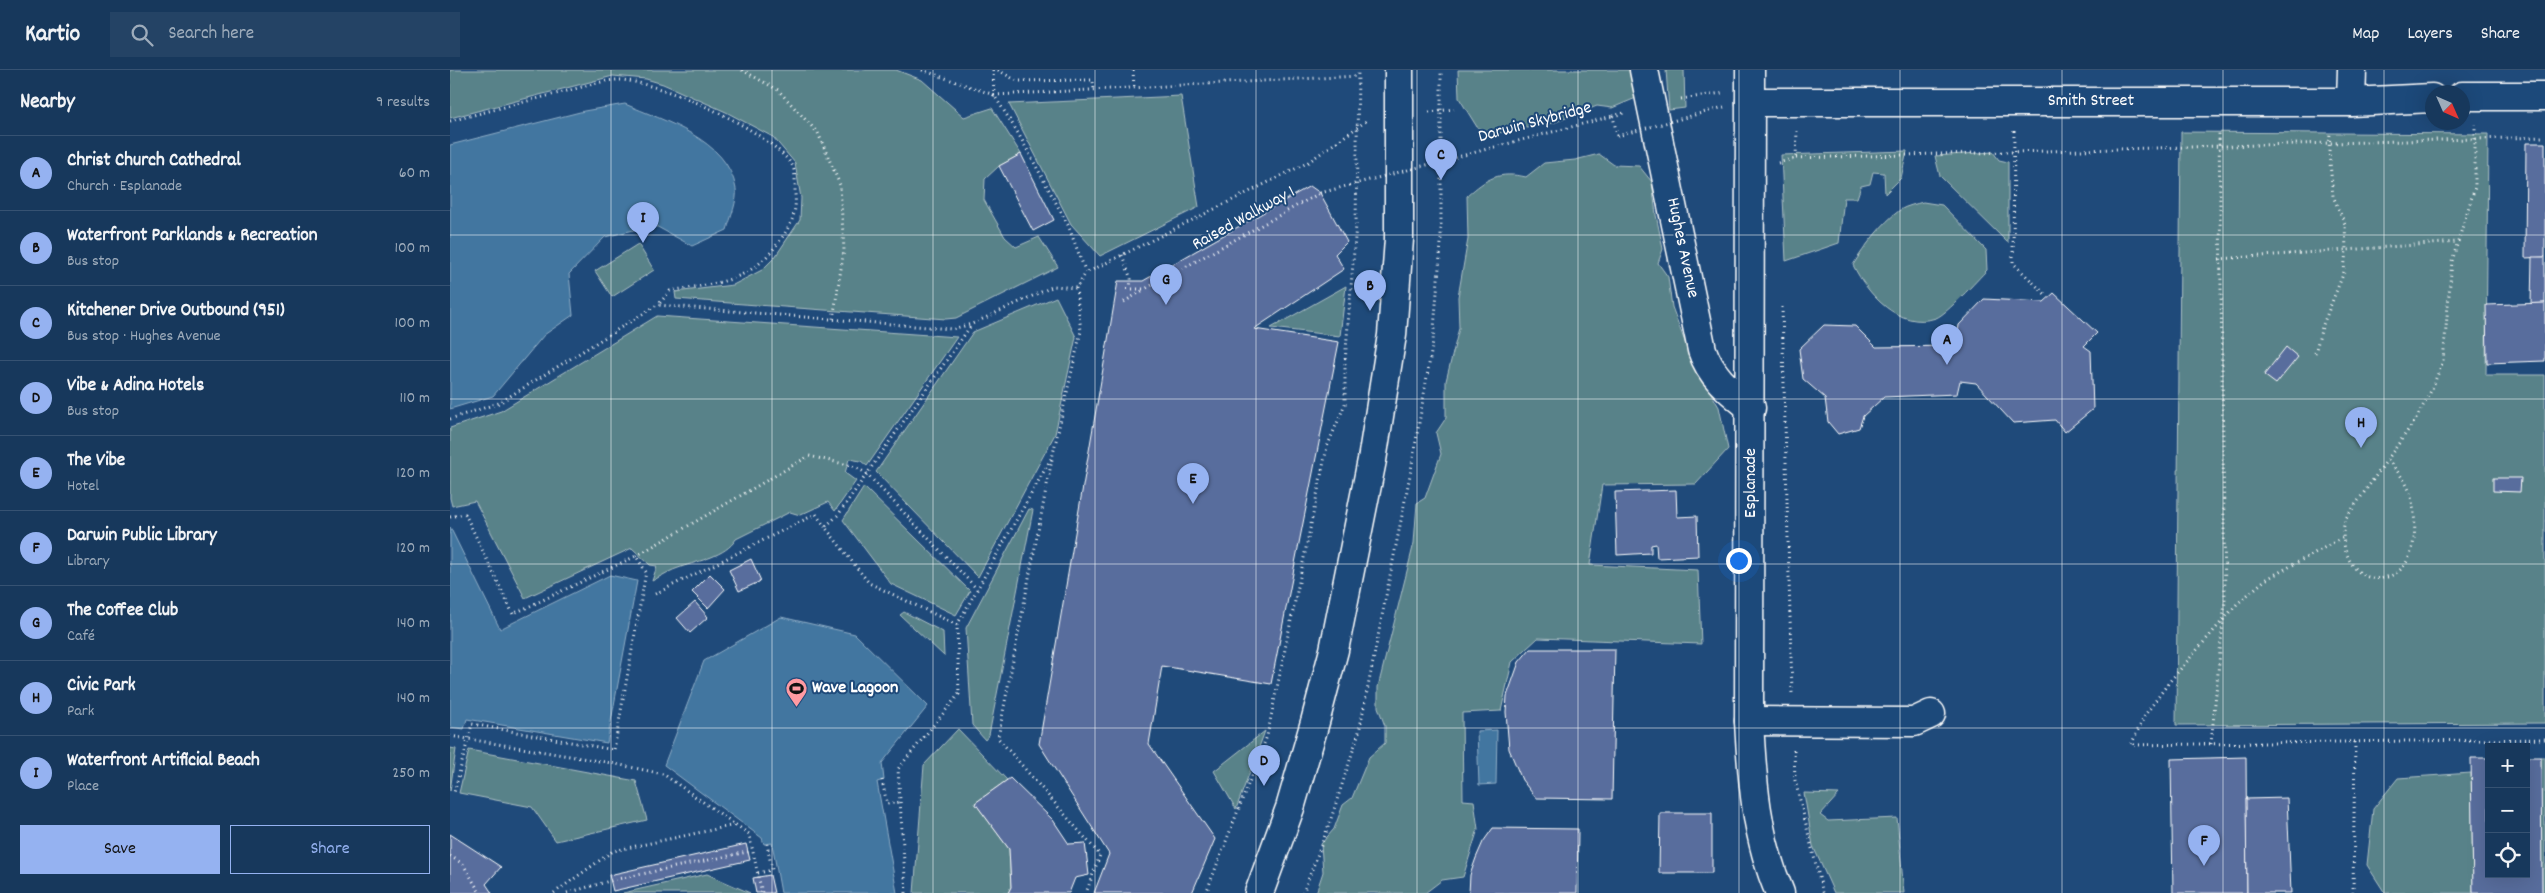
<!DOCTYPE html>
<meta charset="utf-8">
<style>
body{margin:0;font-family:Dekko,sans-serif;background:#244365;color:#f1f3f6}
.controls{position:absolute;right:15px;bottom:15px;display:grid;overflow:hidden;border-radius:0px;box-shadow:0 5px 20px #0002}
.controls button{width:45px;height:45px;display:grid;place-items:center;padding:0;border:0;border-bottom:1px solid #365272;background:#17385c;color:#f1f3f6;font:25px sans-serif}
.compass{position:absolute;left:1975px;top:15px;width:45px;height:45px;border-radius:50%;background:#17385c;box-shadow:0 5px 20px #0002;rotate:135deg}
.you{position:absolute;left:1288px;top:490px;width:18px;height:18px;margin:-12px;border:4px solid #fff;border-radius:50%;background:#1a73e8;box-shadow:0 0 0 8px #1a73e833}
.badge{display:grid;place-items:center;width:32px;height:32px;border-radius:50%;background:#95b2f1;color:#111;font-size:16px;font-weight:700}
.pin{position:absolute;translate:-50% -41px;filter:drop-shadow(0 1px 2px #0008)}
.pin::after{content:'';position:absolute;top:26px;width:18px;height:15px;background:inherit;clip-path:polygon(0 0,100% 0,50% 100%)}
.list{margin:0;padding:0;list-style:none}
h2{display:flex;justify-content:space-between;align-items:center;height:65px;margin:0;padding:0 20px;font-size:21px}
h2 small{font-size:16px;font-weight:400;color:#9eacbb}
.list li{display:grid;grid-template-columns:32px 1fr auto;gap:15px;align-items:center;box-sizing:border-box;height:75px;padding:0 20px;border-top:1px solid #365272}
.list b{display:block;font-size:19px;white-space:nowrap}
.list p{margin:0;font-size:16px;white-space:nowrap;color:#9eacbb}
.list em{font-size:16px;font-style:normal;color:#9eacbb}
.actions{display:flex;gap:10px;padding:15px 20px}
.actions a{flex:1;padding:11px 0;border:1px solid #95b2f1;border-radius:0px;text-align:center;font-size:18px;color:#95b2f1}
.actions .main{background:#95b2f1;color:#111}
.icon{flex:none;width:28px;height:28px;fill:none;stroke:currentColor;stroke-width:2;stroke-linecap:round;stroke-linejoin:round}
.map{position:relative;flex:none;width:2095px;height:823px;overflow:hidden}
header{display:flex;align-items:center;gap:30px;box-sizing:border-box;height:70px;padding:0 25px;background:#17385c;border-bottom:1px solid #365272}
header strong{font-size:24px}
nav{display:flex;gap:28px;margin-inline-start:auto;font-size:18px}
.search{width:350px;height:45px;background:#244365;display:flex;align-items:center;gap:12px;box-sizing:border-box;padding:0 18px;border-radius:0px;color:#9eacbb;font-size:19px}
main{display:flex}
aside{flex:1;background:#17385c}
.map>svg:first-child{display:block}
.green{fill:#598289;stroke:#acc0c4}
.water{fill:#4376a0;stroke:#8eadc6}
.building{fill:#586d9d;stroke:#fff}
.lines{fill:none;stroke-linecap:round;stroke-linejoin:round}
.minor-casing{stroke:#fff;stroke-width:31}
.path{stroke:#fff;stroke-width:3;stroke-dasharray:1 4;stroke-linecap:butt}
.minor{stroke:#1f4a7a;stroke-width:28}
.path-bridge{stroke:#fff;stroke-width:3;stroke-dasharray:1 4;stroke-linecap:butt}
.grid{fill:none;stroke:#fff;stroke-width:1;stroke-opacity:0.55}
.labels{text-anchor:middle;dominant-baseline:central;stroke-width:4;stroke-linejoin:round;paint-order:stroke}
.street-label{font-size:18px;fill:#fff;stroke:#1f4a7a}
.poi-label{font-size:18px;font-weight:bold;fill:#fff;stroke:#1f4a7a;text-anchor:start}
</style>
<header>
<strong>Kartio</strong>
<div class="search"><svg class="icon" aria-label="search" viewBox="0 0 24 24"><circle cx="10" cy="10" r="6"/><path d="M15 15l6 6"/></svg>Search here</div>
<nav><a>Map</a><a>Layers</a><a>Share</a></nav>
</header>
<main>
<aside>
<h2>Nearby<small>9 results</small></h2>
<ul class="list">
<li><span class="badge">A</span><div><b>Christ Church Cathedral</b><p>Church · Esplanade</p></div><em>60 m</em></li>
<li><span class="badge">B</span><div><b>Waterfront Parklands &amp; Recreation</b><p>Bus stop</p></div><em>100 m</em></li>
<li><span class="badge">C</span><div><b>Kitchener Drive Outbound (951)</b><p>Bus stop · Hughes Avenue</p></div><em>100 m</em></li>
<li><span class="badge">D</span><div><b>Vibe &amp; Adina Hotels</b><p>Bus stop</p></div><em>110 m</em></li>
<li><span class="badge">E</span><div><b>The Vibe</b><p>Hotel</p></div><em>120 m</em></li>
<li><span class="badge">F</span><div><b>Darwin Public Library</b><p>Library</p></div><em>120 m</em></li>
<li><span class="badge">G</span><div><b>The Coffee Club</b><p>Café</p></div><em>140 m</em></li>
<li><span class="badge">H</span><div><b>Civic Park</b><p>Park</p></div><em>140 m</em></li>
<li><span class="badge">I</span><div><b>Waterfront Artificial Beach</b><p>Place</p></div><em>250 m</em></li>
</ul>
<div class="actions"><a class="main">Save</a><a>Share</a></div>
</aside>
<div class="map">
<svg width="2095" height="823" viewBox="0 0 2095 823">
<rect width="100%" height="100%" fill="#1f4a7a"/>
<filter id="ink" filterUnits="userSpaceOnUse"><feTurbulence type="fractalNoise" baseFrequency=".02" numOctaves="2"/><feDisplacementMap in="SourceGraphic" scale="10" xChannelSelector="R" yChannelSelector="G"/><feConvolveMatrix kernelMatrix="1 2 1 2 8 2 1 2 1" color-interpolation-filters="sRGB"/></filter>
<g filter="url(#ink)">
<g class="green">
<polygon points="0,0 446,0 472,10 514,47 542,38 571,84 549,96 535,109 534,130 555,167 566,177 589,167 608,197 506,248 496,249 226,229 225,222 283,215 312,200 325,187 350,150 351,128 345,93 323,67 276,42 213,14 196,9 163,6 0,48"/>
<polygon points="1008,0 1181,0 1186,28 1162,38 1147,36 1103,53 1043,64 1027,57 1009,28"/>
<polygon points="1216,0 1234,0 1235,38 1219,40"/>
<polygon points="731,26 749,137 650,186 621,154 559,34"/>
<polygon points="1731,62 2038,64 2036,305 2095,305 2095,653 1726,655"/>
<polygon points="1457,81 1451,108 1435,124 1434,103 1423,102 1420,114 1411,116 1407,128 1394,128 1389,173 1336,191 1331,85"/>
<polygon points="1543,82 1549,90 1558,92 1558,173 1490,106 1485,86"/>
<path d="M1149 84 1164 95 1189 96 1202 112 1206 145 1213 179 1208 193 1218 207 1222 237 1242 291 1269 337 1278 379 1246 414 1152 415 1140 495 1248 500 1251 574 1088 568 1062 592 1051 641 1012 643 1013 730 1024 731 1028 759 1013 807 992 810 975 823H866L873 802 871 774 884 759 893 735 902 728 919 687 935 673V656L928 637V617L964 473 967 433 975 428 991 384 986 363 996 348V311L1009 258 1008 227 1018 169 1017 126C1037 108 1049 101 1076 107L1094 93 1125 90Z"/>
<path d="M1473 132 1492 135 1536 180 1537 200C1527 210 1497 244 1486 248 1449 260 1418 225 1403 195 1415 176 1431 154 1450 140 1456 136 1466 134 1473 132Z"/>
<polygon points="188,174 204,200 162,227 145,201"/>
<polygon points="896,216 890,266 821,258"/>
<polygon points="606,227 626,267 605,364 528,507 426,402 523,262"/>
<path d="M207 246 507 267 417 396 411 391 399 389 395 403 406 411 385 441 378 432 350 445 340 442 286 469C276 486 248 491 231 497 221 500 211 506 202 511L207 496 200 495 182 478 75 528 25 431 2 436 0 428V358L51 341Z"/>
<polygon points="414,417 520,521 506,545 441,514 393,450"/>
<polygon points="579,439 583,440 539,665 535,670 522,655 516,558"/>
<polygon points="454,542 493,562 494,586 450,545"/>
<polygon points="508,659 557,710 525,733 559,779 561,817 558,823 464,823 474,695"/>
<polygon points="815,661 786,739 764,701"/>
<polygon points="0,678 6,679 0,721"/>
<polygon points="19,680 186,711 197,750 106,771 82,737 9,723"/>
<polygon points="2091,687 2095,687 2095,823 2092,823"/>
<polygon points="2021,703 2023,823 1935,823 1917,795 1923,739 1948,708"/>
<polygon points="1354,723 1389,724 1370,745 1378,751 1447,748 1454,823 1384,823 1363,776"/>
<polygon points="257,804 300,823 173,823"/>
</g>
<g class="water">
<path d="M175 34C214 51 278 69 286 119 288 130 280 149 277 160L242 176 204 155 155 167 119 204 123 245 94 265 43 326 0 339V75L134 41Z"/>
<polygon points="0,457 50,559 160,505 187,511 157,673 17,649 14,659 0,657"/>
<polygon points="331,547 405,564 478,636 432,693 434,710 427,712 447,823 331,823 322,773 314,774 312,768 214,695 254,591"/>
<polygon points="1047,660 1046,714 1029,715 1027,661"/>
</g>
<g class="building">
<polygon points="2076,73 2095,73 2095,187 2075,188"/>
<polygon points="571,84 604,150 583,161 549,96"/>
<polygon points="860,116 870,123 897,172 885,184 894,199 804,259 889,272 821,614 712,596 699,674 765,769 742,823 644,823 659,784 589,674 668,211 693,211"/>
<polygon points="2082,187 2095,187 2095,233 2081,234"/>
<polygon points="1604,223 1647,263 1634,276 1641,281 1643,339 1615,362 1605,350 1563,353 1526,313 1510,311 1507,324 1434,327 1413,346 1409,358 1388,364 1378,352 1375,328 1353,309 1349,279 1374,255 1405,256 1426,277 1506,276 1509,255 1534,229 1594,232"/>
<polygon points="2095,233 2095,291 2037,293 2036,235"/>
<polygon points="1836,277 1848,287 1826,314 1814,305"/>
<polygon points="2043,408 2071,408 2070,422 2043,421"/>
<polygon points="1226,420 1227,447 1247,446 1248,486 1207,488 1206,474 1201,475 1201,483 1167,485 1165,422"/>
<polygon points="301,489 311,511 289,521 279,500"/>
<polygon points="260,504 275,519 258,538 242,522"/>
<polygon points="245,532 258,547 240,563 227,548"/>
<polygon points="1080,579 1165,579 1162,729 1086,728 1072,710 1059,679 1056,642 1057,626 1069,592"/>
<polygon points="1796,687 1797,823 1723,823 1721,689"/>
<polygon points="2076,687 2091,687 2092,823 2023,823 2021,688 2039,688 2039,804 2076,804"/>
<polygon points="560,708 603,750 619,774 635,773 639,805 625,808 619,823 558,823 561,817 559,779 525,733"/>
<polygon points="1837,728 1841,823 1797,823 1796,729"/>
<polygon points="1210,743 1262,743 1262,803 1209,803"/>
<polygon points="1043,758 1128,759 1127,823 1019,823 1020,805 1026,788 1033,772"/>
<polygon points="0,764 51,797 36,814 42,823 0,823"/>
<polygon points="296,774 300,790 163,821 159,805"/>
<polygon points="320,805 324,823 306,823 303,808"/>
</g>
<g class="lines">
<defs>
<g id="minor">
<path d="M1194 0 1252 280C1261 307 1280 321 1301 338"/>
<path d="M1300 0 1299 651C1302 709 1306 768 1330 823"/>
<polyline points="2012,26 2095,26"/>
<polyline points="1300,32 1901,32 1982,28"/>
<polyline points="1901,32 1902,0"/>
<polyline points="1299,651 1464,652 1481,644"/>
<polyline points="809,823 840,738 865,652 884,580 922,390 942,265 949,169 949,0"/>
</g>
</defs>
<use href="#minor" class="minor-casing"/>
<g class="path">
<polyline points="292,0 328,20 368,63 390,115 394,180 383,249"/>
<polyline points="472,0 544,25 568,63 618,155 636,203 857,93 919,49"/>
<polyline points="543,0 544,25 908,6"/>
<polyline points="548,0 567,11 643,10 644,20"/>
<polyline points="683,0 684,18"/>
<polyline points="1231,29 1272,23"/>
<polyline points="979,42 1004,39"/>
<path d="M0 51C39 41 78 31 117 21 133 17 156 9 172 10 217 15 316 58 342 95 346 101 345 116 345 124 347 143 341 155 331 169 300 214 269 212 220 221L208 235"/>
<polyline points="1564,61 1563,193 1597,226"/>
<polyline points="1167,66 1163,46 1174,43"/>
<polyline points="1346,88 2095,67"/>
<polyline points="1328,93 1346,88 1347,61"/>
<polyline points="672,185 681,209 680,218"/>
<polyline points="1769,189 2008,172"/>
<polyline points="626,218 631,261 603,384 548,668 650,785 636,823"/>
<polyline points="677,219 695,219 870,123"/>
<polyline points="674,232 695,219"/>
<polyline points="1332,237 1342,623"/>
<polyline points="1865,283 1872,257 1894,202 1896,180 1895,154 1883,126 1879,81 1880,62"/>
<polyline points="0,349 49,333 207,235 502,259 522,254 604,216 626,218 636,203"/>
<path d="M1938 390C1945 399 1954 408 1958 418 1968 443 1971 498 1937 507 1903 517 1886 474 1896 448L1966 349 1981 321 1993 291 2002 191 2025 117V54"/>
<polyline points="0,447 15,444 63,544 186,486 196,502 164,680 22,654 4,723"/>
<polyline points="1892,468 1815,510 1787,534 1720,611 1695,645 1681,675 2095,669"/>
<polyline points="186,486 359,386 403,396 416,403 527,519"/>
<polyline points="205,524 366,444 375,457"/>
<polyline points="507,555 602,387"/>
<polyline points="0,666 161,693 213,704 299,764 312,823"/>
<polyline points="1761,674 1775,531 1769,60"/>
<polyline points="1344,680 1345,710 1373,823"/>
<polyline points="432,710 437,734 450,732"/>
<polyline points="0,786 13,794 30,823"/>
<polyline points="308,803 322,800 317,774"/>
<polyline points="104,823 163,781 285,755"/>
<polyline points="117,823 163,810 302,781"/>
<polyline points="456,823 448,699 509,624 507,555 419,513 375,457 388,445 522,254"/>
<polyline points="756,823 817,666 877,377 895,334 895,292 906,155 908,0"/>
<polyline points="853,823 880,752 909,662 961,400 983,271 991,173 991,0"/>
<polyline points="1903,823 1905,672"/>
</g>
<use href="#minor" class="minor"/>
<g class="path-bridge">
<polyline points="1167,66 1274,37"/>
<polyline points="870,123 1163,46"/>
</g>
</g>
</g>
<path class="grid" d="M161 0V823M322 0V823M483 0V823M645 0V823M806 0V823M967 0V823M1128 0V823M1289 0V823M1450 0V823M1612 0V823M1773 0V823M1934 0V823M0 165H2095M0 329H2095M0 494H2095M0 658H2095"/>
<defs>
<symbol id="stadium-pin" viewBox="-11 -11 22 30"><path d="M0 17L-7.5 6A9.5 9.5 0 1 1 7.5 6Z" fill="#ff9aa2" stroke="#1f4a7a"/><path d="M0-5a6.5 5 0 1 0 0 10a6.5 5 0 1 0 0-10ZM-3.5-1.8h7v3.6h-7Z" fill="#111"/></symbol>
</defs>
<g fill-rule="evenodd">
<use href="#stadium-pin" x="334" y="606" width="25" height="34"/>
</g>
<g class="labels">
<g class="street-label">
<text x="1641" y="31">Smith Street</text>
<text transform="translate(1085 53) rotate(-15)">Darwin Skybridge</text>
<text transform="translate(794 149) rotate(-29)">Raised Walkway 1</text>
<text transform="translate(1232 178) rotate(78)">Hughes Avenue</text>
<text transform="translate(1301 413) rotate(-90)">Esplanade</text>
</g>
<g class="poi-label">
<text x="362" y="618">Wave Lagoon</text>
</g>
</g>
</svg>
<div class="controls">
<button>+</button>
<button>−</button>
<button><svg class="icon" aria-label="locate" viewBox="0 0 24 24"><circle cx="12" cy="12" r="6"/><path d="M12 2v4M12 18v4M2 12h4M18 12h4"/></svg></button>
</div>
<svg class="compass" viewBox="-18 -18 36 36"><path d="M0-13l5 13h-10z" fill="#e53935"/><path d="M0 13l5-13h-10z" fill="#9eacbb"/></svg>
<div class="you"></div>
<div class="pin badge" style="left:1497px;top:295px">A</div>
<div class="pin badge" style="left:920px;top:241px">B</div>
<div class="pin badge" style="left:991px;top:110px">C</div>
<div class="pin badge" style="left:814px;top:716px">D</div>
<div class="pin badge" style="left:743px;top:434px">E</div>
<div class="pin badge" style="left:1754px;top:796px">F</div>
<div class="pin badge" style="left:716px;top:235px">G</div>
<div class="pin badge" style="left:1911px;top:378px">H</div>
<div class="pin badge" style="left:193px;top:173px">I</div>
</div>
</main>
